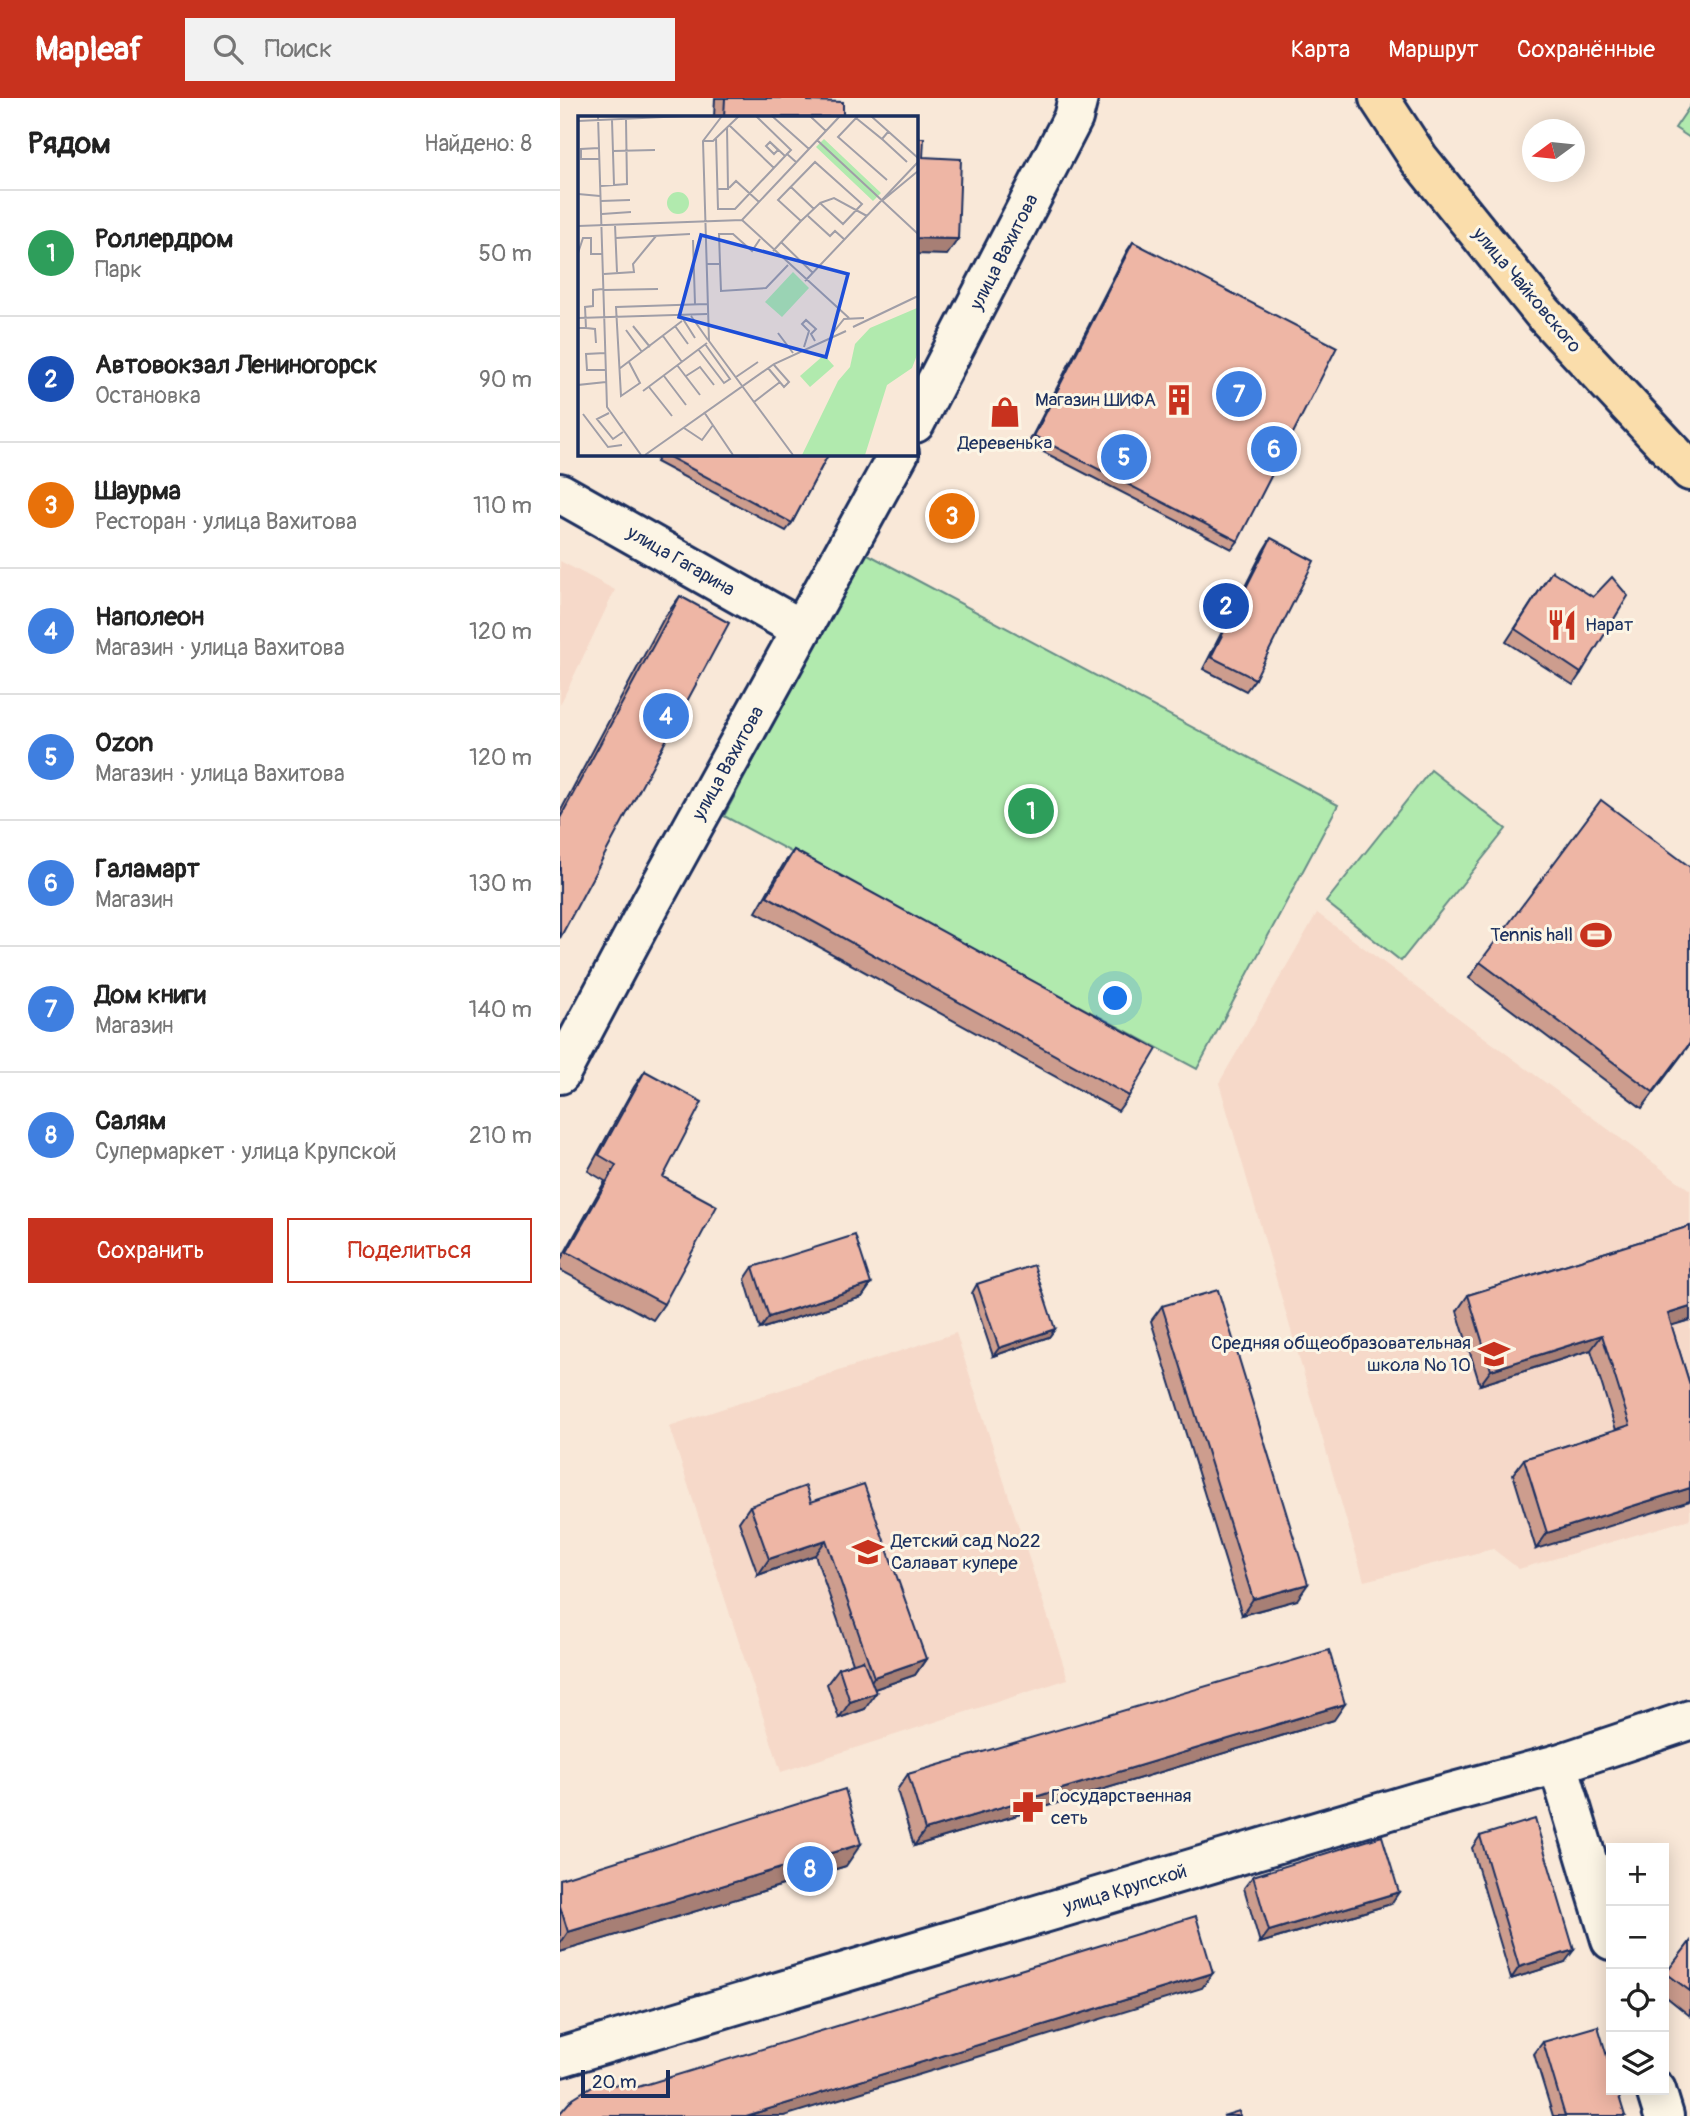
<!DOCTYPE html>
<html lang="ru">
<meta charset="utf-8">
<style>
body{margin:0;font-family:Pangolin,sans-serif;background:#f2f2f2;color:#222}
.controls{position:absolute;right:21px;bottom:21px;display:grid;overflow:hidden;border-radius:0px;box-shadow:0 4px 18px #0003}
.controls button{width:63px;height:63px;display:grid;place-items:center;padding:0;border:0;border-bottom:2px solid #e0e0e0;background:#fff;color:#222;font:35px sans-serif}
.compass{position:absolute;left:962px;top:21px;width:63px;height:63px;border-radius:50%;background:#fff;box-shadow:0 4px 18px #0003;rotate:255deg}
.scale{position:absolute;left:21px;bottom:18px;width:89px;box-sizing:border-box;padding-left:7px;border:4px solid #1b2f5e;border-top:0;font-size:19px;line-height:24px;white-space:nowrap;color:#1b2f5e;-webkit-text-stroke:5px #fcf5e5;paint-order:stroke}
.you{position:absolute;left:556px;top:901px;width:24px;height:24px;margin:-18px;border:5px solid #fff;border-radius:50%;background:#1a73e8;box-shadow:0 0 0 10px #1a73e833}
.badge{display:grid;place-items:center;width:46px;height:46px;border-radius:50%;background:#c8321e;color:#fff;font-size:23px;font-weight:700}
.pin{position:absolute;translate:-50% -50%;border:4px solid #fff;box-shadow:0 2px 7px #0006}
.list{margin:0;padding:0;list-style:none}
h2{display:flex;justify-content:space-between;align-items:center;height:91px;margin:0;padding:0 28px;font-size:30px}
h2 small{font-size:23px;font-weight:400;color:#767676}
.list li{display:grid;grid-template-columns:46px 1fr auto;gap:21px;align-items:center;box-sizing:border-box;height:126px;padding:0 28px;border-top:2px solid #e0e0e0}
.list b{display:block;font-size:26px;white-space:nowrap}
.list p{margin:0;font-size:23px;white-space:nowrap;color:#767676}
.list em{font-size:23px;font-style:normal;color:#767676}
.actions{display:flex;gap:14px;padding:21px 28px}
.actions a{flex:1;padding:16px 0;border:2px solid #c8321e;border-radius:0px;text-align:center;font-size:24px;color:#c8321e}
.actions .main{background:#c8321e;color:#fff}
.icon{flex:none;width:38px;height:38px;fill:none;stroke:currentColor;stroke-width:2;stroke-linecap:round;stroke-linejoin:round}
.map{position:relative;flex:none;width:1130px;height:2018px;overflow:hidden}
header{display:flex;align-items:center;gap:42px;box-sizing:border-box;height:98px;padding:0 35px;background:#c8321e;color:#fff}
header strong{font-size:33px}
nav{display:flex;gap:38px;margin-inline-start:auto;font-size:24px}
.search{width:490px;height:63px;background:#f2f2f2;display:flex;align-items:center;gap:18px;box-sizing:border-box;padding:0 24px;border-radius:0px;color:#767676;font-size:26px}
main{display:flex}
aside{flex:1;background:#fff}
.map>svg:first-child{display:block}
.built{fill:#f6d9c9}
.green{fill:#b1eaae;stroke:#668c86;stroke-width:2}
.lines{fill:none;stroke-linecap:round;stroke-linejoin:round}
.minor-casing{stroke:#1b2f5e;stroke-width:44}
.major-casing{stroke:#1b2f5e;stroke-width:44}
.minor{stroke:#fcf5e5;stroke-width:38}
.major{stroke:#faddab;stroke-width:38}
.wall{fill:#cd9d8e;stroke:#1b2f5e;stroke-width:2}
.shaded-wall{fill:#a77f74;stroke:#1b2f5e;stroke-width:2}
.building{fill:#eeb6a5;stroke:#1b2f5e;stroke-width:2}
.labels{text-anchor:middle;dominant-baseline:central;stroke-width:6;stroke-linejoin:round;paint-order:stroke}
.street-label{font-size:19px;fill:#1b2f5e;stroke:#fcf5e5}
.poi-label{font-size:19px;fill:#1b2f5e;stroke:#fcf5e5;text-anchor:end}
.inset-road{fill:none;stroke:#a09ea7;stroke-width:2}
.view{fill:#1d4ed8;fill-opacity:0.15;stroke:#1d4ed8;stroke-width:3.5}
.inset-edge{fill:none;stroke:#1b2f5e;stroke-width:3.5}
</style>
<header>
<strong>Mapleaf</strong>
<div class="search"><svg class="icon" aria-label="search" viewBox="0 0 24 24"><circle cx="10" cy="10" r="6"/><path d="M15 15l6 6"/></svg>Поиск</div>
<nav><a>Карта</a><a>Маршрут</a><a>Сохранённые</a></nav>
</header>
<main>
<aside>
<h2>Рядом<small>Найдено: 8</small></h2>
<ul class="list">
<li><span class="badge" style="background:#2e9e5b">1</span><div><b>Роллердром</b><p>Парк</p></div><em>50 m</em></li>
<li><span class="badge" style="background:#1a4fb4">2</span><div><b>Автовокзал Лениногорск</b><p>Остановка</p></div><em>90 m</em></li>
<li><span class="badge" style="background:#e8710a">3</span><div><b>Шаурма</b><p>Ресторан · улица Вахитова</p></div><em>110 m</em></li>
<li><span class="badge" style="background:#3f7fe0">4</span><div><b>Наполеон</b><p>Магазин · улица Вахитова</p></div><em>120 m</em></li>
<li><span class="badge" style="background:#3f7fe0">5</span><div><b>Ozon</b><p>Магазин · улица Вахитова</p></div><em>120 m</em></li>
<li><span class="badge" style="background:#3f7fe0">6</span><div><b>Галамарт</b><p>Магазин</p></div><em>130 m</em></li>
<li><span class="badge" style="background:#3f7fe0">7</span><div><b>Дом книги</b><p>Магазин</p></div><em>140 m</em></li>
<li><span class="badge" style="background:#3f7fe0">8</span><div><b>Салям</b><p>Супермаркет · улица Крупской</p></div><em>210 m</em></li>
</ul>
<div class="actions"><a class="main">Сохранить</a><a>Поделиться</a></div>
</aside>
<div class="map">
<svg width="1130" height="2018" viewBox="0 0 1130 2018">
<rect width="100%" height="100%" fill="#f9e8d8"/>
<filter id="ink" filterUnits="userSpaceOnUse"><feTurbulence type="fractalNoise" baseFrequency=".0143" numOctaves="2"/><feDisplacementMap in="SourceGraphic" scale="14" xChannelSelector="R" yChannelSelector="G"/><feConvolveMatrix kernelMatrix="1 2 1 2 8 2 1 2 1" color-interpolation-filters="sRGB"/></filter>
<g filter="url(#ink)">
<g class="built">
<polygon points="0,463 55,492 0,607"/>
<polygon points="757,815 1130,1092 1130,1421 959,1471 933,1451 804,1483 659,985"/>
<polygon points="396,1235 508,1581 221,1674 109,1328"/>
</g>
<g class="green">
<polygon points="1130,8 1130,40 1115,30"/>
<polygon points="304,454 778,707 637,971 164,718"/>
<polygon points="871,672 946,731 841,863 766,804"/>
</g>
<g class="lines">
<defs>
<g id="minor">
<polyline points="355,325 513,20 518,0"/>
<polyline points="0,395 241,531"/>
<polyline points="0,976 92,803 339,355"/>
<polyline points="998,1666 1051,1842"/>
<polyline points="0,1959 860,1703 998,1666 1130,1622"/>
<polyline points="1096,1992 1104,2018"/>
</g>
<polyline id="major" points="819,0 859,61 983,215 1130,373"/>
</defs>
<use href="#minor" class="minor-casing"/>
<use href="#major" class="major-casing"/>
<use href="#minor" class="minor"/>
<use href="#major" class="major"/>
</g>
<g class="wall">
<polygon points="155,0 248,0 248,3 283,19 154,19"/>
<polygon points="573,144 678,443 672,451 468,346 567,153"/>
<polygon points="101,355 269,355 232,425 226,433 96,364"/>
<polygon points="711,440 695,581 686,593 643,571 703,453"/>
<polygon points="992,473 1021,575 1013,587 946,544"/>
<polygon points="120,498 0,840 0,714 104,520"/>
<polygon points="234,752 569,998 558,1013 196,814 223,767"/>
<polygon points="920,864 1130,946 1082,1010 909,880"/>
<polygon points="85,973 103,1079 104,1206 93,1222 0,1172 0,1163 45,1083 28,1073 74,989"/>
<polygon points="1130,1128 1130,1222 1111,1227 1130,1287 976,1451 953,1376 964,1361 1056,1332 1031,1252 920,1287 897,1213 908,1197"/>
<polygon points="193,1169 311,1186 302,1199 200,1231 185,1181"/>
<polygon points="417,1186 495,1231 489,1239 433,1258 412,1195"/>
<polygon points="602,1208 737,1502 682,1517 591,1223"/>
<polygon points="251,1404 366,1561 355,1577 314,1591 305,1611 279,1620 267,1586 279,1570 293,1565 255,1457 198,1477 179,1424 190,1408"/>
<polygon points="774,1622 354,1748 337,1692 348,1676"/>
<polygon points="920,1738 1005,1864 951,1881 912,1750"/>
<polygon points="286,1768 0,1854 0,1781"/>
<polygon points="693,1778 831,1806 700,1845 684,1790"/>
<polygon points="1130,1844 1130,1918 1104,1897 1104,1878"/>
<polygon points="983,1944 1065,2018 993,2018 974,1956"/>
</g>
<g class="shaded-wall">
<polygon points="355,140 398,141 387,157 355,156"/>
<polygon points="311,1186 302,1199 200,1231 209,1219"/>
<polygon points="1130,1209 1130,1222 1097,1232 1108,1216"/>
<polygon points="495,1231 489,1239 433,1258 439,1250"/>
<polygon points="1042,1237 1031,1252 920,1287 931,1272"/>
<polygon points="1130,1390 1130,1403 976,1451 987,1435"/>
<polygon points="266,1442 255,1457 198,1477 209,1461"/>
<polygon points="748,1486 737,1502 682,1517 693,1501"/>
<polygon points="366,1561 355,1577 303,1595 314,1579"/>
<polygon points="316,1595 305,1611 279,1620 290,1604"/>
<polygon points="785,1606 774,1622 354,1748 365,1732"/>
<polygon points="301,1746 286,1768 0,1854 0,1846 8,1834"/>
<polygon points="839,1794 831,1806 700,1845 709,1833"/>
<polygon points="1014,1852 1005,1864 951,1881 959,1869"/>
<polygon points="653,1875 642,1890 224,2018 186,2018"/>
</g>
<g class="building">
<polygon points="165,0 248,0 248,3 283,4 283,19 164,19"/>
<polygon points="355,40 364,40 363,59 401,61 398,141 355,140"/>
<polygon points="573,144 777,249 678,443 474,338"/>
<polygon points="102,355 269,355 232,425"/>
<polygon points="711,440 754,463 695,581 651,559"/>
<polygon points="992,473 1033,499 1052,479 1068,498 1021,575 955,531"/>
<polygon points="120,498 169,525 0,840 0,720"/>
<polygon points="1041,702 1130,769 1130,945 1093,994 920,864"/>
<polygon points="234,752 597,951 569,998 207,798"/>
<polygon points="85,973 142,1004 103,1079 157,1108 104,1206 7,1154 56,1067 39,1057"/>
<polygon points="1130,1128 1130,1209 1108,1216 1130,1287 1130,1390 987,1435 964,1361 1070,1327 1042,1237 931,1272 908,1197"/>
<polygon points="295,1137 311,1186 209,1219 193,1169"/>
<polygon points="474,1167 495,1231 439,1250 417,1186"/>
<polygon points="658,1192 748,1486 693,1501 602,1208"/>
<polygon points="304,1386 366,1561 314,1579 266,1442 209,1461 190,1408 246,1388 251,1404"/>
<polygon points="769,1552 785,1606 365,1732 348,1676"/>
<polygon points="303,1562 316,1595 290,1604 279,1570"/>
<polygon points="285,1691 301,1746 8,1834 0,1808 0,1781"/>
<polygon points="975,1721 1014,1852 959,1869 920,1738"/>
<polygon points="822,1738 839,1794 709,1833 693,1778"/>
<polygon points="636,1818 653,1875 186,2018 0,2018 0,2015 13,2000 37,1985 78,1989"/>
<polygon points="1130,1844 1130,1893 1106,1875"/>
<polygon points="1038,1928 1051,1972 1051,1992 1057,1992 1065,2018 1005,2018 983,1944"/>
<polygon points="679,2013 680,2018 663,2018"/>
</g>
</g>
<defs>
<symbol id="building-bare" viewBox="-9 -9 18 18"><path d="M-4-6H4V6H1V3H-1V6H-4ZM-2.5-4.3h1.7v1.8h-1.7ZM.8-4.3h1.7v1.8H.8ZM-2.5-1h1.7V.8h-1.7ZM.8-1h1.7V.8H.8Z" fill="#c8321e" stroke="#fcf5e5" stroke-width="2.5" paint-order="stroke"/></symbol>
<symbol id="shop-bare" viewBox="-9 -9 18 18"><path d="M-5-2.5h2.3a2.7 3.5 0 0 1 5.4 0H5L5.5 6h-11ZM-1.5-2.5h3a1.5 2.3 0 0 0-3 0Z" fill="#c8321e" stroke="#fcf5e5" stroke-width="2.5" paint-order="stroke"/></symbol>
<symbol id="restaurant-bare" viewBox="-9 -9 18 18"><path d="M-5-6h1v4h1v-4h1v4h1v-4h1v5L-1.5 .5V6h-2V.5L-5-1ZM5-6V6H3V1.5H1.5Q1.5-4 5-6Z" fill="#c8321e" stroke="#fcf5e5" stroke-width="2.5" paint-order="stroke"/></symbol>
<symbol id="stadium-bare" viewBox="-9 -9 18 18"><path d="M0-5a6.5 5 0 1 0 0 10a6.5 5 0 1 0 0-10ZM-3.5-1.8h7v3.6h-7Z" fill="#c8321e" stroke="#fcf5e5" stroke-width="2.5" paint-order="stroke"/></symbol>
<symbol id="school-bare" viewBox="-9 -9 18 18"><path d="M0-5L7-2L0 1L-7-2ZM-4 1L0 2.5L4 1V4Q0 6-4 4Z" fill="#c8321e" stroke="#fcf5e5" stroke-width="2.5" paint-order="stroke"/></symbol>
<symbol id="pharmacy-bare" viewBox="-9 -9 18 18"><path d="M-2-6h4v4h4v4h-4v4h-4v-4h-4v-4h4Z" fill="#c8321e" stroke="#fcf5e5" stroke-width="2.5" paint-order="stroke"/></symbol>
</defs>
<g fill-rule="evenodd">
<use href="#building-bare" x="597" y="280" width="44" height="44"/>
<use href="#shop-bare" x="423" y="292" width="44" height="44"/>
<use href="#restaurant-bare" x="980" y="505" width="44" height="44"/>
<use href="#stadium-bare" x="1014" y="815" width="44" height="44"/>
<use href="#school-bare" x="912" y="1234" width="44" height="44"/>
<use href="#school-bare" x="286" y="1432" width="44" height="44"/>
<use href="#pharmacy-bare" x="446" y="1687" width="44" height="44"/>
</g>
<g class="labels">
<g class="street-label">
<text transform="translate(444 154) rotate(-63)">улица Вахитова</text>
<text transform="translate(967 192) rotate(50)">улица Чайковского</text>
<text transform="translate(121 463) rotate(30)">улица Гагарина</text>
<text transform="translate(168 665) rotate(-61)">улица Вахитова</text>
<text transform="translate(565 1791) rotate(-17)">улица Крупской</text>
</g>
<g class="poi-label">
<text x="596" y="302">Магазин ШИФА</text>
<text x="445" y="345" text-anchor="middle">Деревенька</text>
<text x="1025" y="527" text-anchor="start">Нарат</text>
<text x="1013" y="837">Tennis hall</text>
<text x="911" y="1245">Средняя общеобразовательная<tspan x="911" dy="22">школа № 10</tspan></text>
<text x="331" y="1443" text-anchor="start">Детский сад №22<tspan x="331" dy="22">Салават купере</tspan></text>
<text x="491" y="1698" text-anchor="start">Государственная<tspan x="491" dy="22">сеть</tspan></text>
</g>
</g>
<g transform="translate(18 18)">
<rect width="340" height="340" fill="#f9e8d8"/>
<path d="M246 23 303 77 295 85 238 31ZM89 87a11 11 0 1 1 22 0a11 11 0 1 1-22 0ZM215 156 231 172 204 201 187 186ZM339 192V239L334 252 309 269 287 339H224L260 265 272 251 277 228 292 212ZM246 239 256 250 232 271 222 260Z" fill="#b1eaae"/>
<path class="inset-road" d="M20 0 29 291 63 339M144 0 125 25 131 225 215 339M178 0 213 34 209 38 218 46M194 0 231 33M232 0 248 15M280 0 260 21 309 64M293 0 340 42M278 2 304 23 310 16M34 4 36 69M0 5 107 0M151 9 196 52M138 22 140 93H157L209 38M304 23 329 46M239 24 340 118M125 25H135L161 0M192 26 200 34 196 38 188 30 192 26 207 40M21 32 3 33V43H21M35 35 77 34M23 70 49 68 48 4M213 71 236 93M151 72 158 65 181 86M140 73H150L149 11M0 78 22 80M305 84 340 55M23 85 52 84M242 87 256 82 289 100M24 98 53 96M230 100 252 120 257 115 267 124M164 104 271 202M37 109 39 156M0 110 164 104 262 0M38 122 112 118M115 124 117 188M203 126 235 157M195 135 223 105 200 84 237 46 284 88 265 108 242 87 223 105M0 137 5 122H13V138H24M128 148H142L143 175 188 172 210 149M142 148 141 118H155L174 135 182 123M26 158 56 156 55 148 78 120M227 165 340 46M25 174 80 173M113 200 130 224M0 202 129 198M105 203 117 222M55 210 72 231M97 210 110 228M275 211 340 180M0 212H8L7 191 15 190V174L25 173M8 212 17 213 18 227M48 214 64 236M200 217 215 237M254 218 266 203 286 202M85 220 104 246M226 231 231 215 224 208 228 204 238 213 233 218 237 225M120 233 146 267 152 263 127 228M27 237 8 238 9 254H28M51 246 62 267 43 280 38 191 129 188M99 249 122 279M190 252 206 271 211 266 196 249M41 253 104 205M86 260 108 289M108 260 122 251 136 269M158 261 180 246M71 271 94 300M65 275 129 227M0 281V269L28 266M176 286 202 266M126 296 155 339M31 297 19 303 35 323 45 316M5 298 30 331 44 329M106 312 124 324 135 309M67 339 196 248 268 215"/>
<path class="view" d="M123 119 270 158 248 241 101 201Z"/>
<rect width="340" height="340" class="inset-edge"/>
</g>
</svg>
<div class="controls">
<button>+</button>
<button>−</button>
<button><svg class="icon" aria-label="locate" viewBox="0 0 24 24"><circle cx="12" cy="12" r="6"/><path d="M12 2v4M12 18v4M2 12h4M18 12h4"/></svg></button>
<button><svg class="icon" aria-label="layers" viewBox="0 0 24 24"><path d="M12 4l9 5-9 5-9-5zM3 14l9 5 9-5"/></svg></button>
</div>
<svg class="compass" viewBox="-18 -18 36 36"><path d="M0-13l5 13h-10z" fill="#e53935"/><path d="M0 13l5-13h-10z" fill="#767676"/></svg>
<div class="scale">20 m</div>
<div class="you"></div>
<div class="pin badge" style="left:471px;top:713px;background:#2e9e5b">1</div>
<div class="pin badge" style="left:666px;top:508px;background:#1a4fb4">2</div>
<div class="pin badge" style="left:392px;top:418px;background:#e8710a">3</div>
<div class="pin badge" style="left:106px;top:618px;background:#3f7fe0">4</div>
<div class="pin badge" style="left:564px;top:359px;background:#3f7fe0">5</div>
<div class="pin badge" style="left:714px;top:351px;background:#3f7fe0">6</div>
<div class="pin badge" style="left:679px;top:296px;background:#3f7fe0">7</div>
<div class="pin badge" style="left:250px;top:1771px;background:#3f7fe0">8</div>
</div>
</main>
